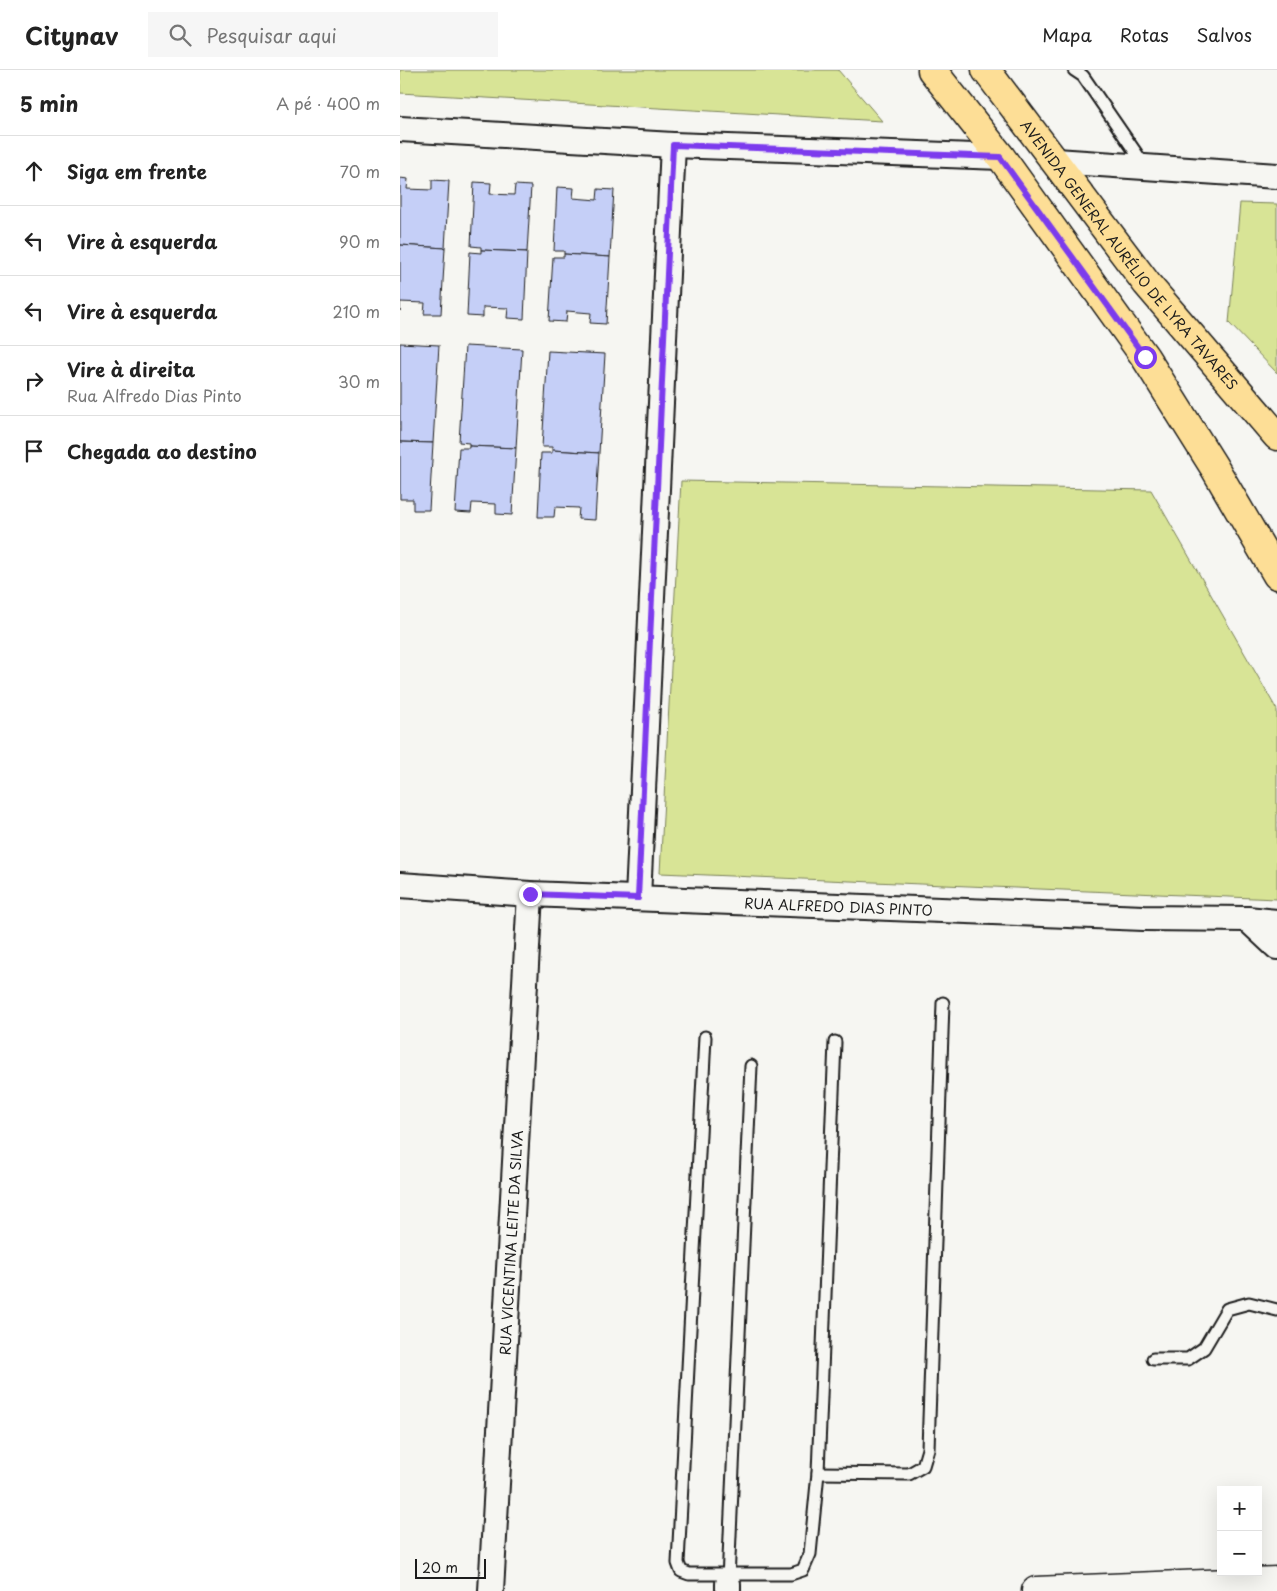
<!DOCTYPE html>
<html lang="pt">
<meta charset="utf-8">
<style>
body{margin:0;font-family:"Playpen Sans",sans-serif;background:#f6f6f6;color:#222}
.controls{position:absolute;right:15px;bottom:15px;display:grid;overflow:hidden;border-radius:0px;box-shadow:0 5px 20px #0002}
.controls button{width:45px;height:45px;display:grid;place-items:center;padding:0;border:0;border-bottom:1px solid #e0e0e0;background:#fff;color:#222;font:25px sans-serif}
.scale{position:absolute;left:15px;bottom:12px;width:71px;box-sizing:border-box;padding-left:5px;border:2px solid #1c1c1c;border-top:0;font-size:14px;line-height:18px;white-space:nowrap;color:#1c1c1c;-webkit-text-stroke:4px #f6f6f2;paint-order:stroke}
.stop{position:absolute;width:15px;height:15px;margin:-11px;border:4px solid #7c3aed;border-radius:50%;background:#fff}
.stop.end{background:#7c3aed;border-color:#fff;box-shadow:0 1px 5px #0008}
.list{margin:0;padding:0;list-style:none}
h2{display:flex;justify-content:space-between;align-items:center;height:65px;margin:0;padding:0 20px;font-size:21px}
h2 small{font-size:16px;font-weight:400;color:#767676}
.list li{display:grid;grid-template-columns:32px 1fr auto;gap:15px;align-items:center;box-sizing:border-box;height:70px;padding:0 20px;border-top:1px solid #e0e0e0}
.list b{display:block;font-size:19px;white-space:nowrap}
.list p{margin:0;font-size:16px;white-space:nowrap;color:#767676}
.list em{font-size:16px;font-style:normal;color:#767676}
.icon{flex:none;width:28px;height:28px;fill:none;stroke:currentColor;stroke-width:2;stroke-linecap:round;stroke-linejoin:round}
.map{position:relative;flex:none;width:877px;height:1521px;overflow:hidden}
header{display:flex;align-items:center;gap:30px;box-sizing:border-box;height:70px;padding:0 25px;background:#fff;border-bottom:1px solid #e0e0e0}
header strong{font-size:24px}
nav{display:flex;gap:28px;margin-inline-start:auto;font-size:18px}
.search{width:350px;height:45px;background:#f6f6f6;display:flex;align-items:center;gap:12px;box-sizing:border-box;padding:0 18px;border-radius:0px;color:#767676;font-size:19px}
main{display:flex}
aside{flex:1;background:#fff}
.map>svg:first-child{display:block}
.green{fill:#d8e496;stroke:#7a8059}
.building{fill:#c5cff7;stroke:#1c1c1c}
.lines{fill:none;stroke-linecap:round;stroke-linejoin:round}
.lane-casing{stroke:#1c1c1c;stroke-width:15}
.street-casing{stroke:#1c1c1c;stroke-width:28}
.secondary-casing{stroke:#1c1c1c;stroke-width:31}
.primary-casing{stroke:#1c1c1c;stroke-width:31}
.lane{stroke:#f6f6f2;stroke-width:11}
.street{stroke:#f6f6f2;stroke-width:24}
.secondary{stroke:#f6f6f2;stroke-width:28}
.primary{stroke:#fdde96;stroke-width:28}
.route{stroke:#7c3aed;stroke-width:6}
.labels{text-anchor:middle;dominant-baseline:central;stroke-width:4;stroke-linejoin:round;paint-order:stroke}
.street-label{font-size:14px;fill:#1c1c1c;stroke:#f6f6f2}
</style>
<header>
<strong>Citynav</strong>
<div class="search"><svg class="icon" aria-label="search" viewBox="0 0 24 24"><circle cx="10" cy="10" r="6"/><path d="M15 15l6 6"/></svg>Pesquisar aqui</div>
<nav><a>Mapa</a><a>Rotas</a><a>Salvos</a></nav>
</header>
<main>
<aside>
<h2>5 min<small>A pé · 400 m</small></h2>
<ul class="list">
<li><svg class="icon" aria-label="ahead" viewBox="0 0 24 24"><path d="M12 20V5M6 11l6-6 6 6"/></svg><div><b>Siga em frente</b></div><em>70 m</em></li>
<li><svg class="icon" aria-label="left" viewBox="0 0 24 24"><path d="M17 20v-9H6M10 6l-5 5 5 5"/></svg><div><b>Vire à esquerda</b></div><em>90 m</em></li>
<li><svg class="icon" aria-label="left" viewBox="0 0 24 24"><path d="M17 20v-9H6M10 6l-5 5 5 5"/></svg><div><b>Vire à esquerda</b></div><em>210 m</em></li>
<li><svg class="icon" aria-label="right" viewBox="0 0 24 24"><path d="M7 20v-9h11M14 6l5 5-5 5"/></svg><div><b>Vire à direita</b><p>Rua Alfredo Dias Pinto</p></div><em>30 m</em></li>
<li><svg class="icon" aria-label="arrive" viewBox="0 0 24 24"><path d="M6 21V4h12l-3 4 3 4H6"/></svg><div><b>Chegada ao destino</b></div></li>
</ul>
</aside>
<div class="map">
<svg width="877" height="1521" viewBox="0 0 877 1521">
<rect width="100%" height="100%" fill="#f6f6f2"/>
<filter id="ink" filterUnits="userSpaceOnUse"><feTurbulence type="fractalNoise" baseFrequency=".02" numOctaves="2"/><feDisplacementMap in="SourceGraphic" scale="10" xChannelSelector="R" yChannelSelector="G"/><feConvolveMatrix kernelMatrix="1 2 1 2 8 2 1 2 1" color-interpolation-filters="sRGB"/></filter>
<g filter="url(#ink)">
<g class="green">
<polygon points="0,0 438,0 482,51 0,23"/>
<polygon points="840,133 877,134 877,303 829,253"/>
<polygon points="281,411 751,420 877,640 877,829 260,803"/>
</g>
<g class="building">
<polygon points="0,108 8,109 7,119 32,120 32,110 49,111 45,178 0,175"/>
<polygon points="74,112 91,113 90,124 114,125 115,115 131,116 127,182 81,180 81,177 71,176"/>
<polygon points="157,117 174,118 173,128 197,130 198,119 214,120 210,187 164,184 164,181 154,181"/>
<polygon points="0,175 45,178 41,244 24,244 25,233 0,232 0,241"/>
<polygon points="81,180 127,182 124,249 107,248 108,238 83,237 83,247 67,246 70,182 81,183"/>
<polygon points="164,184 210,187 206,254 190,253 191,243 167,241 166,252 149,251 153,187 164,187"/>
<polygon points="0,273 39,275 33,373 0,372"/>
<polygon points="65,276 122,279 116,378 69,376 69,373 59,372"/>
<polygon points="148,281 205,284 199,383 152,380 152,377 142,377"/>
<polygon points="0,372 33,373 29,440 13,440 13,429 0,429"/>
<polygon points="69,376 116,378 112,445 96,444 96,434 72,433 71,443 55,442 59,378 69,378"/>
<polygon points="152,380 199,383 195,450 178,449 179,438 155,437 154,447 138,447 141,383 152,383"/>
</g>
<g class="lines">
<defs>
<g id="lane">
<polyline points="674,0 683,6 745,96"/>
<polyline points="305,967 278,1493 281,1501 289,1504 391,1504 403,1500 410,1484 418,1403 435,972"/>
<polyline points="753,1289 788,1289 804,1278 827,1239 849,1233 877,1240"/>
<polyline points="418,1403 509,1404 523,1396 528,1379 543,933"/>
<polyline points="328,1510 351,996"/>
</g>
<g id="street">
<polyline points="0,59 273,75 601,87"/>
<polyline points="656,91 877,106"/>
<path id="s1" d="M0 815 130 824 744 848 847 849 877 852"/>
<polyline points="238,828 273,75"/>
<polyline points="847,849 877,877"/>
<path id="s2" d="M91 1521 130 824"/>
<polyline points="328,1521 328,1514"/>
</g>
<polyline id="secondary" points="636,1521 877,1511"/>
<g id="primary">
<polyline points="532,0 601,87 745,287 814,397 877,505"/>
<path id="s3" d="M586 0 747 214 877 366"/>
</g>
</defs>
<use href="#lane" class="lane-casing"/>
<use href="#street" class="street-casing"/>
<use href="#secondary" class="secondary-casing"/>
<use href="#primary" class="primary-casing"/>
<use href="#lane" class="lane"/>
<use href="#street" class="street"/>
<use href="#secondary" class="secondary"/>
<use href="#primary" class="primary"/>
</g>
</g>
<g class="lines" filter="url(#ink)">
<polyline class="route" points="130,824 238,828 273,75 600,87 745,287"/>
</g>
<g class="labels">
<g class="street-label">
<text stroke="none"><textPath href="#s3" startOffset="234">AVENIDA GENERAL AURÉLIO DE LYRA TAVARES</textPath></text>
<text stroke="none"><textPath href="#s1" startOffset="439">RUA ALFREDO DIAS PINTO</textPath></text>
<text stroke="none"><textPath href="#s2" startOffset="349">RUA VICENTINA LEITE DA SILVA</textPath></text>
</g>
</g>
</svg>
<div class="controls">
<button>+</button>
<button>−</button>
</div>
<div class="scale">20 m</div>
<div class="stop" style="left:745px;top:287px"></div>
<div class="stop end" style="left:130px;top:824px"></div>
</div>
</main>
